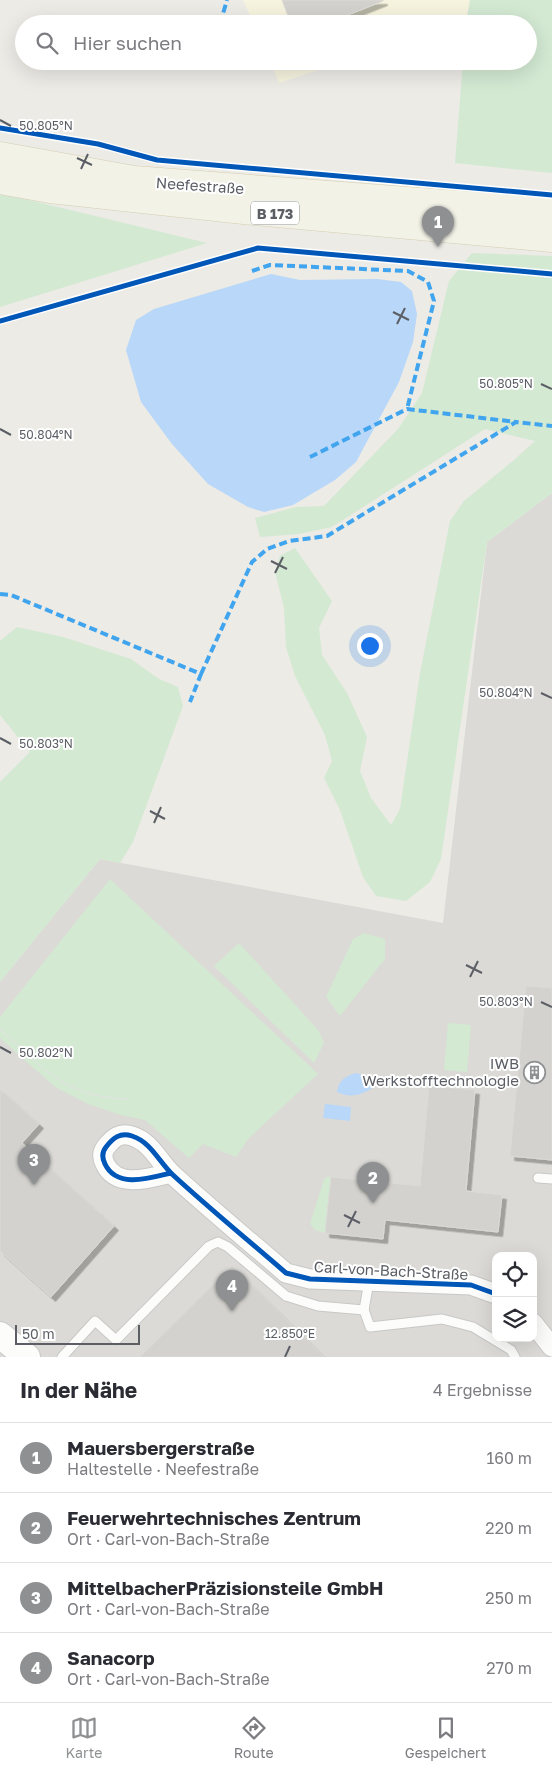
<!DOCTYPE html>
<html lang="de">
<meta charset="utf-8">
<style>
body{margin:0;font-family:"Golos Text",sans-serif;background:#f2f2f3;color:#2b2b33}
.controls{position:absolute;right:15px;bottom:15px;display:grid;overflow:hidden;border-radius:10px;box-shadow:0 5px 20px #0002}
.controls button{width:45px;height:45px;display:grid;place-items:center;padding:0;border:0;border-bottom:1px solid #e1e1e2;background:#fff;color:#2b2b33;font:25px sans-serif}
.scale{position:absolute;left:15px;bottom:12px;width:125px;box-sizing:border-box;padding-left:5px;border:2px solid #5b5f65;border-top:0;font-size:14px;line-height:18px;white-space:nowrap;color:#5b5f65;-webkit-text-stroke:4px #fff;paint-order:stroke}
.you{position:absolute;left:369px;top:645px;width:18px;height:18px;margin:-12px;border:4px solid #fff;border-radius:50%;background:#1a73e8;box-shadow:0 0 0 8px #1a73e833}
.badge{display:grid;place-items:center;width:32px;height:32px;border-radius:50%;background:#8e9092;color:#fff;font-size:16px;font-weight:700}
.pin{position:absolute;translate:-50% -41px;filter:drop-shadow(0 1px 2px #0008)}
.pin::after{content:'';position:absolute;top:26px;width:18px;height:15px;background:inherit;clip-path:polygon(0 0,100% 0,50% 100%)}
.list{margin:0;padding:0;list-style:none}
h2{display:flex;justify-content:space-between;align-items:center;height:65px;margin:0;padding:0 20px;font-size:21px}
h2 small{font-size:16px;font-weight:400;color:#7c7c81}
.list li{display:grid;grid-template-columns:32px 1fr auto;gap:15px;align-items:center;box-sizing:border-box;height:70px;padding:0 20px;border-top:1px solid #e1e1e2}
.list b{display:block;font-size:19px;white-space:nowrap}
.list p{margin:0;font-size:16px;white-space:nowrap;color:#7c7c81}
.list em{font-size:16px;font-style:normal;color:#7c7c81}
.icon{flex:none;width:28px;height:28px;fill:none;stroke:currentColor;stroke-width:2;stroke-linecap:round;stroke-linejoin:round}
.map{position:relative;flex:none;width:552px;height:1357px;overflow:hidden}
.search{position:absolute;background:#fff;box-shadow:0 5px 20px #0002;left:15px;right:15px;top:15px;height:55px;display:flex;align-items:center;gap:12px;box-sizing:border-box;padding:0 18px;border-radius:28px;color:#7c7c81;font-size:19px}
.sheet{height:345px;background:#fff}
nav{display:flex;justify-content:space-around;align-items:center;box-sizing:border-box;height:70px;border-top:1px solid #e1e1e2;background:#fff;font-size:14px;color:#7c7c81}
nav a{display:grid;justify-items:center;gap:2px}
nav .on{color:#8e9092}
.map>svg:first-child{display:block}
.commercial{fill:#f6f3de}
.industrial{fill:#dbdad6;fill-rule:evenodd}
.green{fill:#d3e9d2}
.water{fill:#b9d7f8}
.building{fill:#d3d2cf;stroke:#dcdad5;filter:url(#shadow)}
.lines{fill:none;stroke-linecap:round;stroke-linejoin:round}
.service-casing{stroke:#c8c8c7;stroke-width:11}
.minor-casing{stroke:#c8c8c7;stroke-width:21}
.secondary-casing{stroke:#c8c9c8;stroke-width:28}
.primary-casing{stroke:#d5ceb2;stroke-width:29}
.service{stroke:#fcfcfb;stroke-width:9}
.minor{stroke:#fcfcfb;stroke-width:19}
.secondary{stroke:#fcfcfb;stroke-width:26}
.primary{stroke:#f3f2e7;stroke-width:28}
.tram{stroke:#e4e3e3;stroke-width:1}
.quiet{stroke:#40a5ee;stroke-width:4;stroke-dasharray:8 4;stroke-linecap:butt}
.cycleway-casing{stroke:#fff;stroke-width:8}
.cycleway{stroke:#0057b8;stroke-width:5}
.ticks{fill:none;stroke:#5b5f65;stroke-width:2}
.labels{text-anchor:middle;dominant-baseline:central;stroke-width:4;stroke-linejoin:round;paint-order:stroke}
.shield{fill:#fff;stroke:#8c8f93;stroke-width:1}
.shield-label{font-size:14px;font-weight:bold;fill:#5b5f65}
.street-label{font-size:15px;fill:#5b5f65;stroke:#fff}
.poi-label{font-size:15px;fill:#5b5f65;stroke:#fff;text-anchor:end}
.ticks-label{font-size:12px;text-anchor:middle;fill:#5b5f65;stroke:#fff;stroke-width:4;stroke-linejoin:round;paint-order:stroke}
</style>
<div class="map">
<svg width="552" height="1357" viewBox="0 0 552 1357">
<defs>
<filter id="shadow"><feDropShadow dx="4.5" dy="4.5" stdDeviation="0" flood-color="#0004"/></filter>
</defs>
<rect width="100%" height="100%" fill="#ecebe6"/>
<g class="commercial">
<polygon points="243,0 470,0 466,20 455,24 254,24"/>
<polygon points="270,61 345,61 279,83"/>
</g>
<path class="industrial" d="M552 493V1357H0V982L100 859 443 923 487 542ZM496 1256H533V1338H496Z"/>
<g class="green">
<polygon points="470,0 552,0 552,173 455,163 463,61 528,61 528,24 466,24"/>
<polygon points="0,193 207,243 0,307"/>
<polygon points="472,253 552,256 552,493 487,542 441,859 430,882 406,901 376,896 363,877 340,810 324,778 332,761 325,735 295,676 286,647 284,608 275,572 280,556 295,548 332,601 319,628 322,655 347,693 367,737 360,771 371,798 391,825 400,809 420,673 450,521 464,501 514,460 535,441 485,429 332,527 299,534 260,537 255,518 296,507 324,506 398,429 422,393 449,281"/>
<polygon points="17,627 63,637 131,659 159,679 178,687 183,706 133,842 120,863 100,859 0,982 0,782 30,752 0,715 0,641"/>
<polygon points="110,879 318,1074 249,1138 236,1157 203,1144 189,1158 145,1120 121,1115 88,1104 55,1087 0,1038 0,1017"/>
<polygon points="364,933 385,939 385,959 340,1016 326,997 353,939"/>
<polygon points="239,943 319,1031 324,1043 314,1063 214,966"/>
<polygon points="448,1023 471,1025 467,1072 444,1070"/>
<polygon points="327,1177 331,1177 325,1233 315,1230 310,1224 324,1179"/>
</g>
<g class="water">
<polygon points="271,274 300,280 377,279 401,282 412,291 417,314 413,342 399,382 356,462 335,480 293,505 264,512 248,507 208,484 172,444 141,402 126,350 136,320 154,309"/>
<path d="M356 1073 364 1075 371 1078 372 1088C360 1096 350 1098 337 1092 338 1081 345 1076 356 1073Z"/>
<polygon points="325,1104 351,1107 350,1121 323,1118"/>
</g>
<g class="building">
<polygon points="282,0 383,0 383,1 325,24 291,24"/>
<polygon points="526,986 552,988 552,1160 510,1156"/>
<polygon points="429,1086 475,1090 466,1191 502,1195 498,1232 385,1220 383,1239 325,1233 331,1177 420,1186"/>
<polygon points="0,1089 39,1124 22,1143 114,1226 51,1297 0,1251"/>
<polygon points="232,1266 324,1357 140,1357"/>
</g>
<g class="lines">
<defs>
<g id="service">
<polyline points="538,1178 552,1179"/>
<polyline points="364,1310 370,1327 442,1319 473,1327 511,1350 515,1357"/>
<polyline points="62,1357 95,1321 116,1340 209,1246 218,1242 228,1247 286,1296 318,1306 364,1310 369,1281"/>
</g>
<g id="minor">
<path d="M171 1173C150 1178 117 1189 105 1164 102 1158 102 1152 106 1147 113 1138 120 1132 132 1136 151 1142 159 1162 173 1175 210 1209 248 1240 286 1273L310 1279 471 1285 496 1294"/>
<polyline points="533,1323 552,1347"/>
</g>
<polyline id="secondary" points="0,1335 27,1357"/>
<g id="primary">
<polyline points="0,156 134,180 552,212"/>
<polyline points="0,180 50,189 244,210 552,238"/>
</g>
</defs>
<use href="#service" class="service-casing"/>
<use href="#minor" class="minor-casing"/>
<use href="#secondary" class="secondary-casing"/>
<use href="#primary" class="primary-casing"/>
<use href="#service" class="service"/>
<use href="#minor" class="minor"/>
<use href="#secondary" class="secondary"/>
<use href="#primary" class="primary"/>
<path class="tram" d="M0 1029C43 1068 65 1098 128 1099"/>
<g class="quiet">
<polyline points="220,24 227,0"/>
<polyline points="252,271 270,265 408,271 428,282 434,301 407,409"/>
<polyline points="310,457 407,409 516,422"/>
<polyline points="0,594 11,595 201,674 190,702"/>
<polyline points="201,674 252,562 267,549 289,541 327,536 516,422 552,426"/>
</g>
<defs>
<g id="cycleway">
<polyline points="0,128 98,144 157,160 552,195"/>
<polyline points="0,321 258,248 552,274"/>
<path d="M171 1173C150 1178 117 1189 105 1164 102 1158 102 1152 106 1147 113 1138 120 1132 132 1136 151 1142 159 1162 173 1175 210 1209 248 1240 286 1273L310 1279 471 1285 496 1294"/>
</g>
</defs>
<use href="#cycleway" class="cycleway-casing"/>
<use href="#cycleway" class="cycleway"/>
</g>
<path class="ticks" d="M0 120 11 126M77 158 92 165M81 169 88 154M393 312 409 320M397 324 405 308M541 384 552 389M0 429 11 435M271 561 287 569M275 573 283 557M541 693 552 698M0 738 11 744M150 811 165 819M154 823 161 807M466 965 482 973M470 977 478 961M541 1002 552 1007M0 1047 11 1053M344 1215 360 1223M348 1227 356 1211M285 1357 290 1346"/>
<defs>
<symbol id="building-ring" viewBox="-11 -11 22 22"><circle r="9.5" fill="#fff" stroke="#8e9092" stroke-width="1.5"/><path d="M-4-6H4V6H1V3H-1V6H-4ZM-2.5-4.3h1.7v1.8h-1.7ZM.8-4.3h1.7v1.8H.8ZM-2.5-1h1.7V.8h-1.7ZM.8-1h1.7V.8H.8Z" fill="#8e9092"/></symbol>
</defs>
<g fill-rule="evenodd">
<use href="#building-ring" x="522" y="1060" width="25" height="25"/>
</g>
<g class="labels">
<rect class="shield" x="251" y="201.5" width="48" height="23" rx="4"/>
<g class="shield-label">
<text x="275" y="213">B 173</text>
</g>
<g class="street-label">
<text transform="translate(200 185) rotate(4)">Neefestraße</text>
<text transform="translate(391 1270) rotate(3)">Carl-von-Bach-Straße</text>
</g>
<g class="poi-label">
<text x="519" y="1063">IWB<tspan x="519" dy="17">Werkstofftechnologie</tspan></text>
</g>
</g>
<g class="ticks-label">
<text x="46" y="130">50.805°N</text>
<text x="506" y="388">50.805°N</text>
<text x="46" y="439">50.804°N</text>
<text x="506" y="697">50.804°N</text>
<text x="46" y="748">50.803°N</text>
<text x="506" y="1006">50.803°N</text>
<text x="46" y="1057">50.802°N</text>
<text x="290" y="1338">12.850°E</text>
</g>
</svg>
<div class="controls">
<button><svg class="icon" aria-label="locate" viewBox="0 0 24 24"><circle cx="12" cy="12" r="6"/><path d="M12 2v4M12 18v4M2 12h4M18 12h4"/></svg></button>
<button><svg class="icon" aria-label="layers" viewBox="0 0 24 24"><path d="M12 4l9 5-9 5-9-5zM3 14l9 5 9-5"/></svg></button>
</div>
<div class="scale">50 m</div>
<div class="you"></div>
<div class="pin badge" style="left:438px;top:247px">1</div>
<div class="pin badge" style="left:373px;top:1203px">2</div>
<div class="pin badge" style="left:34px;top:1185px">3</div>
<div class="pin badge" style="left:232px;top:1311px">4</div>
<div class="search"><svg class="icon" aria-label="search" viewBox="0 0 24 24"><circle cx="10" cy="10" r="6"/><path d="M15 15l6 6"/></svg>Hier suchen</div>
</div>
<section class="sheet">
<h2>In der Nähe<small>4 Ergebnisse</small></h2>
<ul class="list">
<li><span class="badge">1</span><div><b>Mauersbergerstraße</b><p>Haltestelle · Neefestraße</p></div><em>160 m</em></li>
<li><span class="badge">2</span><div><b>Feuerwehrtechnisches Zentrum</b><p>Ort · Carl-von-Bach-Straße</p></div><em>220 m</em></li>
<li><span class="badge">3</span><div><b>MittelbacherPräzisionsteile GmbH</b><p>Ort · Carl-von-Bach-Straße</p></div><em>250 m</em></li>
<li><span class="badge">4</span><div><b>Sanacorp</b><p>Ort · Carl-von-Bach-Straße</p></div><em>270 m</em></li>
</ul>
</section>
<nav>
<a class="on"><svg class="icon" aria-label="map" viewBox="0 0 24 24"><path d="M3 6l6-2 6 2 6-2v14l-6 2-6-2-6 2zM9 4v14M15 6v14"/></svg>Karte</a>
<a><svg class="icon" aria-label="directions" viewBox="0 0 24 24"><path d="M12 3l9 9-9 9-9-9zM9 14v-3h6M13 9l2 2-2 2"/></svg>Route</a>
<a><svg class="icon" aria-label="saved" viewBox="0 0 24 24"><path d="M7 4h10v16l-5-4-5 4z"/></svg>Gespeichert</a>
</nav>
